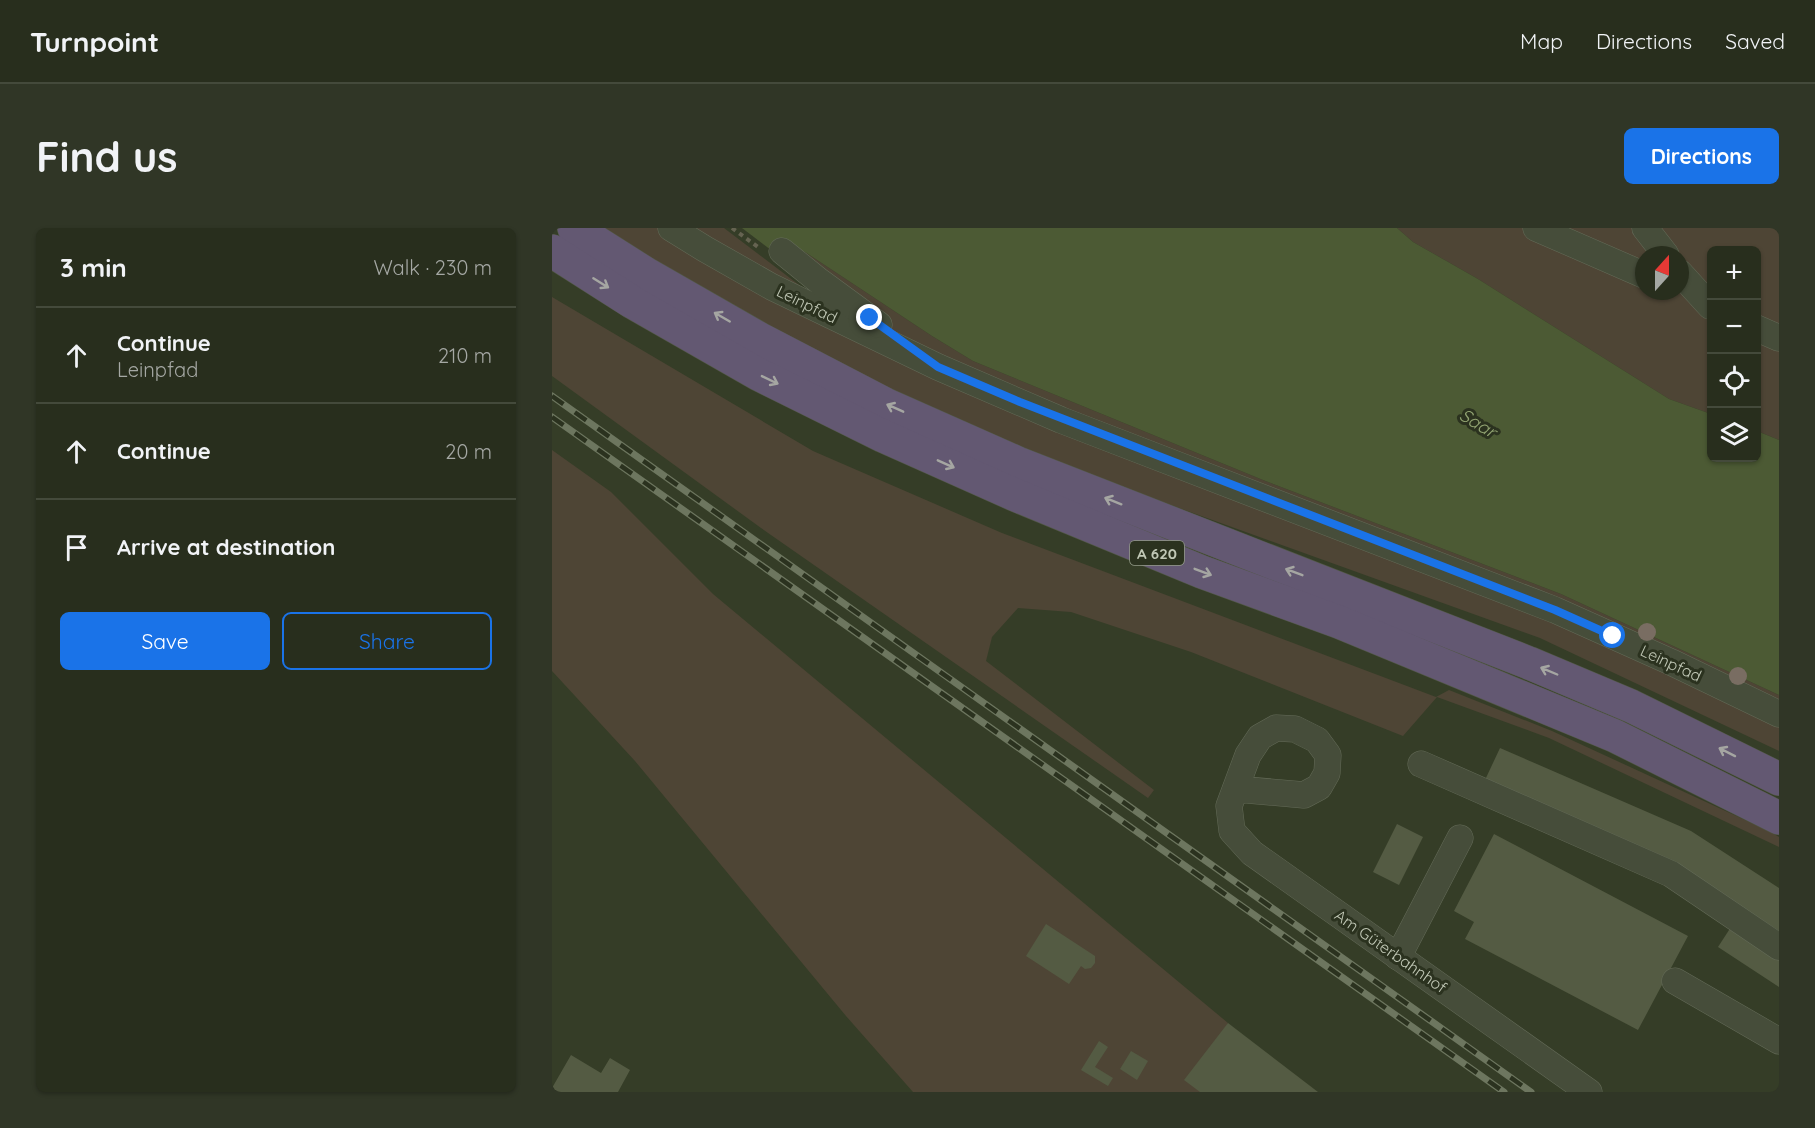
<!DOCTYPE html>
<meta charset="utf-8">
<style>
body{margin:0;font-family:Quicksand,sans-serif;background:#303626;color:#f1f3f6}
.controls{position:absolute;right:18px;top:18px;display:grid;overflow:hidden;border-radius:9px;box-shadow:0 2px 4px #0004}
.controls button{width:54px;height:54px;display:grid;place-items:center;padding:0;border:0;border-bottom:2px solid #444a3b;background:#282e1d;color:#f1f3f6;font:30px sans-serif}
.compass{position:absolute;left:1083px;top:18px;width:54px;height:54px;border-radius:50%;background:#282e1d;box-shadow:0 2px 4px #0004;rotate:21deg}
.stop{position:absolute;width:18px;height:18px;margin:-14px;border:4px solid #1a73e8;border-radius:50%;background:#fff}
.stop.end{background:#1a73e8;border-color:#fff;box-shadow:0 2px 6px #0008}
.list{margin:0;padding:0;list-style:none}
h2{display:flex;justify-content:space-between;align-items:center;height:78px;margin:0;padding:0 24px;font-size:26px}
h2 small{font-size:20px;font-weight:400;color:#a5a8a4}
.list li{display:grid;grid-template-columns:39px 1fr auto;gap:18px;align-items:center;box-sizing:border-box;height:96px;padding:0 24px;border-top:2px solid #444a3b}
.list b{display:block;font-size:22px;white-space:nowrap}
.list p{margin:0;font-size:20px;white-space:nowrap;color:#a5a8a4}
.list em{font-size:20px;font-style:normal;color:#a5a8a4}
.actions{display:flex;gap:12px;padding:18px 24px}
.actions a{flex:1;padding:14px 0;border:2px solid #1a73e8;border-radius:9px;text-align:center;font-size:21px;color:#1a73e8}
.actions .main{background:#1a73e8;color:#fff}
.icon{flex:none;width:33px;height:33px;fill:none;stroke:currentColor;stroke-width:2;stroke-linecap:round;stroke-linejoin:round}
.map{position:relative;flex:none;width:1227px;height:864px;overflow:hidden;border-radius:9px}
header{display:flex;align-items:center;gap:36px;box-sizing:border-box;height:84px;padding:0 30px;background:#282e1d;border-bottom:2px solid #444a3b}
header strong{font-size:28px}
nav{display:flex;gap:33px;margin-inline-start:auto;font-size:21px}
.intro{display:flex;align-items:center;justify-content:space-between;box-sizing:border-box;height:144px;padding:0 36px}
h1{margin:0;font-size:42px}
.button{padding:15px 27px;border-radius:9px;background:#1a73e8;color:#fff;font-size:21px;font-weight:700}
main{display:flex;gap:36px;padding:0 36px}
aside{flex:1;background:#282e1d;border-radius:9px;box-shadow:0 2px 4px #0004}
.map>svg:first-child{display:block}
.green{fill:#4e4535;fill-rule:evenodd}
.water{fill:#4c5a34}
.building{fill:#545b43}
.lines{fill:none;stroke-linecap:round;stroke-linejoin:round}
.minor-casing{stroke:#646b58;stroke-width:27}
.highway-casing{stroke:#515845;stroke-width:34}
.path{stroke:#656351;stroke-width:4;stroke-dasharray:4.5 4.5;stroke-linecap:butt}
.minor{stroke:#464d3a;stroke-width:26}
.highway{stroke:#635872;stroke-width:33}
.rail-casing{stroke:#6d765f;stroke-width:7}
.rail{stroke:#2b321f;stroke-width:4.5;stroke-dasharray:14;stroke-linecap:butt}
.tree{fill:#796d62}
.oneway{stroke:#a5a6a2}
.route{stroke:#1a73e8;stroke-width:8}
.labels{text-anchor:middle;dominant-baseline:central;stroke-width:6;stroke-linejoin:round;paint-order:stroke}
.shield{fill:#2b321f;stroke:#949b89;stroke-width:1.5}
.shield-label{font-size:15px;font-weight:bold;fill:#c1c8b6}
.street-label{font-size:16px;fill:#c1c8b6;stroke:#2b321f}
.water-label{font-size:18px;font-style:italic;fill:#92a472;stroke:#2b321f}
</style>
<header>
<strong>Turnpoint</strong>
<nav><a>Map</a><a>Directions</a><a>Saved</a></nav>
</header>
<div class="intro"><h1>Find us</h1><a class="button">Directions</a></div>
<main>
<aside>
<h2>3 min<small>Walk · 230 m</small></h2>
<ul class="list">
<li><svg class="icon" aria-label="ahead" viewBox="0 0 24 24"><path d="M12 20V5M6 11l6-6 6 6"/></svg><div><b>Continue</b><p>Leinpfad</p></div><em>210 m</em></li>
<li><svg class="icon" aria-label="ahead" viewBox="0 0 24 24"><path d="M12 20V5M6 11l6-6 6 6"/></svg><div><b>Continue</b></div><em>20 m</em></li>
<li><svg class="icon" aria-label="arrive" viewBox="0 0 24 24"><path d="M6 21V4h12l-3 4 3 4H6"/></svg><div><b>Arrive at destination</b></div></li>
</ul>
<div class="actions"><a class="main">Save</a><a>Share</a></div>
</aside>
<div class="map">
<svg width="1227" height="864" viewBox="0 0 1227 864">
<rect width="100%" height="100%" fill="#353d27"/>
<g class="green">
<polygon points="45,0 172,0 259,66 272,47 235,18 253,24 380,108 421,133 711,252 1009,366 1227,467 1227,523 988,410 469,223 229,114"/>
<path d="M845 0H1227V212L1205 203 1204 22H1160L1159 186 1117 171 926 51 861 14ZM1092 27H1128V63H1092Z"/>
<polygon points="0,69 261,223 450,305 884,469 897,462 1000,503 1217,603 1227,609 1227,619 997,510 885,469 851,508 639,424 519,384 466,380 440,409 434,433 602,562 596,570 209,300 0,148"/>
<polygon points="0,222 59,264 161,366 676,795 648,864 361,864 294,788 83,533 0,443"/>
</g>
<polygon class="water" points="190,0 845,0 861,14 926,51 1117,171 1159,186 1160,230 1204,230 1205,203 1227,212 1227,467 1009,366 711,252 421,133 380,108 253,24 235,18 227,28"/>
<g class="building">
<polygon points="948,520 1139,603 1227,660 1227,703 1124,636 933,552"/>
<polygon points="845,596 871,609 847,657 821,644"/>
<polygon points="942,606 1136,708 1086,802 913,711 922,694 902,683"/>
<polygon points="494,696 543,728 543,735 539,740 533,741 529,738 517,756 474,728"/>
<polygon points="1179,699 1227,730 1227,759 1166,719"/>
<polygon points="676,795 766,864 648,864 632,852"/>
<polygon points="547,813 556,819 543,839 561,850 556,858 529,842"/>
<polygon points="579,823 596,833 585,852 568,841"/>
<polygon points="19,827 49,845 58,830 78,842 66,864 0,864 0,860"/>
</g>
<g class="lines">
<defs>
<g id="minor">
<polyline points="119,0 153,21 220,59 386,139 509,192 1003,382 1119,434 1227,486"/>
<polyline points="984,0 1092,47"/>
<polyline points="1093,0 1114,27"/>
<polyline points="230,23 267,53 327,97"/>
<polyline points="1128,45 1158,78"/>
<polyline points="1204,100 1227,110"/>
<polyline points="869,536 1119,646 1227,719"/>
<polyline points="684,561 752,567 767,559 775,545 776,527 765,512 743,501 724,500 708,509 696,527 677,578 680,603 700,625 1037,864"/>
<polyline points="846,729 908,610"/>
<polyline points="1123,753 1227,813"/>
</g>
<g id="highway">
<polyline points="22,0 93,45 210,112 333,176 466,235 977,435 1079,478 1227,551"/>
<polyline points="0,23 80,74 206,146 331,208 461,266 650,344 787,394 1063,508 1227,590"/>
</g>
</defs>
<use href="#minor" class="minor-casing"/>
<use href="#highway" class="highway-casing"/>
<polyline class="path" points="180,0 206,19"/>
<use href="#minor" class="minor"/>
<use href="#highway" class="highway"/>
<defs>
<g id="rail">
<polyline points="0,168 979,864"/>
<polyline points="0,189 952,864"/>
</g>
</defs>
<use href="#rail" class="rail-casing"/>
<use href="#rail" class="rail"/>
</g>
<g class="tree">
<circle cx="1095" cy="404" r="9"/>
<circle cx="1186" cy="448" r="9"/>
</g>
<defs><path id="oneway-shaft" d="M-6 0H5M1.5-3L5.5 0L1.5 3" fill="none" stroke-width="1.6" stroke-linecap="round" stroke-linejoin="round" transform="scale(1.5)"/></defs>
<g class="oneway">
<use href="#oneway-shaft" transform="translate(49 55) rotate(32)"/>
<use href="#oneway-shaft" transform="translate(170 89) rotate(-150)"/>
<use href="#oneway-shaft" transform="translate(218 152) rotate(26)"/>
<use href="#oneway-shaft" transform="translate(343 180) rotate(-156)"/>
<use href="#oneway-shaft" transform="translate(394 236) rotate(24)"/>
<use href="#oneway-shaft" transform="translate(561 273) rotate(-158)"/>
<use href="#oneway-shaft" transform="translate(651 344) rotate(21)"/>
<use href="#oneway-shaft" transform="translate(742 344) rotate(-159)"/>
<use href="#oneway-shaft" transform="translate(997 443) rotate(-157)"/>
<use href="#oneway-shaft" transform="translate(1175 524) rotate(-153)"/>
</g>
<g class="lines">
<polyline class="route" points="318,90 386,139 468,174 1003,382 1061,408"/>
</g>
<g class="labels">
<rect class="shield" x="578" y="313" width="54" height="24" rx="4.5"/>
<g class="shield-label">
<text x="605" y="325">A 620</text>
</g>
<g class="street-label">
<text transform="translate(255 76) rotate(26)">Leinpfad</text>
<text transform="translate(1119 435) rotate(25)">Leinpfad</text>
<text transform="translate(839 723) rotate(35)">Am Güterbahnhof</text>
</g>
<g class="water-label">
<text transform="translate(926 195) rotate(31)">Saar</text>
</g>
</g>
</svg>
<div class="controls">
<button>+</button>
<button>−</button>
<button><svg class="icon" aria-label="locate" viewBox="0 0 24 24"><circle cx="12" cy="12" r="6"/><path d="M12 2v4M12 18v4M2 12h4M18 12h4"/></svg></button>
<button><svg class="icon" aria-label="layers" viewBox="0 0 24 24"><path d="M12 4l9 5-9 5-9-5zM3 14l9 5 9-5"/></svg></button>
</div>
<svg class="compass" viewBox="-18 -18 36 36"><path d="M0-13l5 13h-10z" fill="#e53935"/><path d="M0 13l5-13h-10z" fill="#a5a8a4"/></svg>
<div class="stop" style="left:1061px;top:408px"></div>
<div class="stop end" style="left:318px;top:90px"></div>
</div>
</main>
